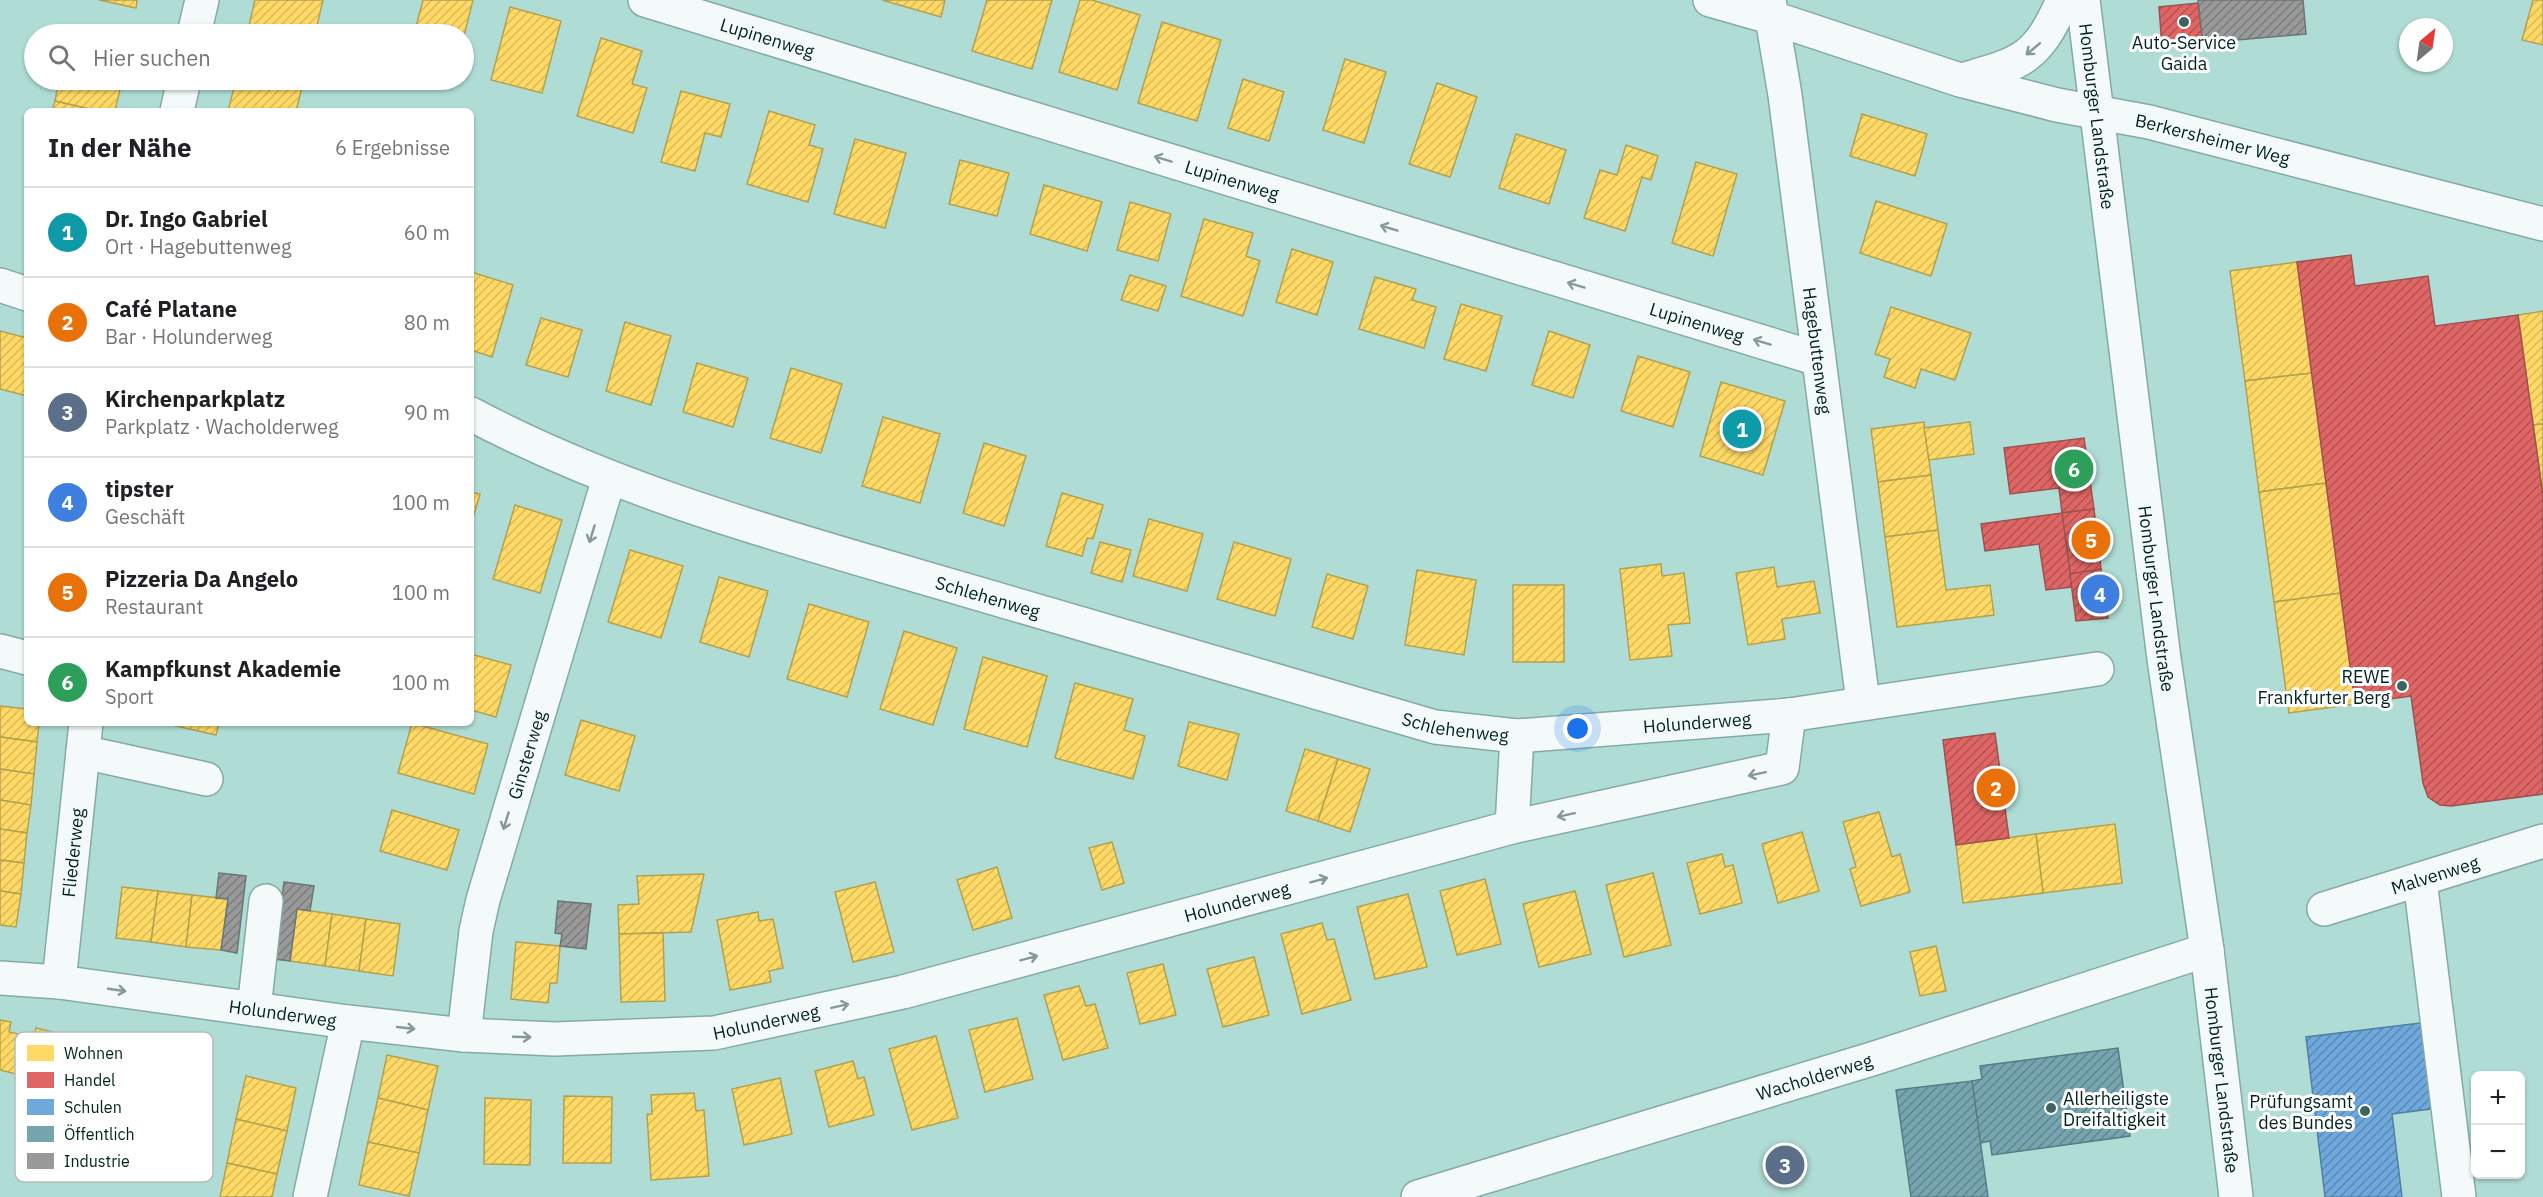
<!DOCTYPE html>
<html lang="de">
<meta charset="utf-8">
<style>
body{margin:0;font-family:"IBM Plex Sans",sans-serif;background:#f6f6f6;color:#202124}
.controls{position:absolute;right:18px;bottom:18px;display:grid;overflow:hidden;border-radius:9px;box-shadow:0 2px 4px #0004}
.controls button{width:54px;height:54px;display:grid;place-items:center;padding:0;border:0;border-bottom:2px solid #e0e0e0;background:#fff;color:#202124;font:30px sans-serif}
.compass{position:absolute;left:2399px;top:18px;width:54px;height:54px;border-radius:50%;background:#fff;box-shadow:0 2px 4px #0004;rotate:29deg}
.you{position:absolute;left:1578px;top:729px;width:21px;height:21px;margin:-15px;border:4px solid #fff;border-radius:50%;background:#1a73e8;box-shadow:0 0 0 9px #1a73e833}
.badge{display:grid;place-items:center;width:39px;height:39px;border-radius:50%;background:#b45309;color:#fff;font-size:20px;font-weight:700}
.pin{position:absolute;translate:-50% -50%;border:3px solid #fff;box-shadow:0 2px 6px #0006}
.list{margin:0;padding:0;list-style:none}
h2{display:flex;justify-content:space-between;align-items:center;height:78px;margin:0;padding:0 24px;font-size:26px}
h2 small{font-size:20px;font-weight:400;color:#757577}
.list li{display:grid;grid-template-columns:39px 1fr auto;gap:18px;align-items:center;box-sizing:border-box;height:90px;padding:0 24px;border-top:2px solid #e0e0e0}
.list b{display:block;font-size:22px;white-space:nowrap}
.list p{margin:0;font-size:20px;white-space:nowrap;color:#757577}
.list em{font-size:20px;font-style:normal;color:#757577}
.icon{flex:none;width:33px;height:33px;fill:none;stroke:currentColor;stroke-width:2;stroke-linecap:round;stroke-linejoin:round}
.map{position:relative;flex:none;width:2543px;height:1197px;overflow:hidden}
.search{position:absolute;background:#fff;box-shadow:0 2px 4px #0004;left:24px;top:24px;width:450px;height:66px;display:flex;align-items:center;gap:15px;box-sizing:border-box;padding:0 21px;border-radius:33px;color:#757577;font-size:22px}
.panel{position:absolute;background:#fff;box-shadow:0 2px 4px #0004;left:24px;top:108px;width:450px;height:618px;border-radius:9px}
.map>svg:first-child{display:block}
.homes{fill:url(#homes-hatch);stroke:#b2a250;stroke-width:1.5}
.shops{fill:url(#shops-hatch);stroke:#9d5250;stroke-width:1.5}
.schools{fill:url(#schools-hatch);stroke:#4e80a3;stroke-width:1.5}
.public{fill:url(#public-hatch);stroke:#537e84;stroke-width:1.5}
.industry{fill:url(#industry-hatch);stroke:#6b7674;stroke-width:1.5}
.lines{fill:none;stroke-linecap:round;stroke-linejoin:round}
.minor-casing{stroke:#85aaa5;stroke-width:36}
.minor{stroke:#f3faf9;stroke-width:33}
.oneway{stroke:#869996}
.poi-dot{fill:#3d645e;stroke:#fefefe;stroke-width:2}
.labels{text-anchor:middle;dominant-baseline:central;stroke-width:6;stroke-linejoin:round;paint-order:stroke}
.street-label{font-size:18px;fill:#00231e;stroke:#fefefe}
.poi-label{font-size:18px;fill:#00231e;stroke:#fefefe;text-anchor:end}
.key{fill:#fefefe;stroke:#b2bcbb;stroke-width:1.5}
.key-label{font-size:16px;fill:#00231e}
</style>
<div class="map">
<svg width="2543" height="1197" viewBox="0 0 2543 1197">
<defs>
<pattern id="homes-hatch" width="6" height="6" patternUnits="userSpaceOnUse" patternTransform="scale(1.5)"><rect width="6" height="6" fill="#ffd966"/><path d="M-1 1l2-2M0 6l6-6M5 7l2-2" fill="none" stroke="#d9ba58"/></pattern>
<pattern id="shops-hatch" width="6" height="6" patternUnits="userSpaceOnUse" patternTransform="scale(1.5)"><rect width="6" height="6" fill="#e06666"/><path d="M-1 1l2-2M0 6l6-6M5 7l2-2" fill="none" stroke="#b35453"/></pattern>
<pattern id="schools-hatch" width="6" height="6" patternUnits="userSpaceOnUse" patternTransform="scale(1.5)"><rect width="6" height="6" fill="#6fa8dc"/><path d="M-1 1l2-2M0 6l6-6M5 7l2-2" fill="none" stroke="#5988b2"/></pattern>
<pattern id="public-hatch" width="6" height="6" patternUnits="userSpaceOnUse" patternTransform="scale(1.5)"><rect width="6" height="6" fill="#76a5af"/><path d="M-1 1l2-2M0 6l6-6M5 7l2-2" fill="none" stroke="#5e868e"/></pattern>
<pattern id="industry-hatch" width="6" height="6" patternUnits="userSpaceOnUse" patternTransform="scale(1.5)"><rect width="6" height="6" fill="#999"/><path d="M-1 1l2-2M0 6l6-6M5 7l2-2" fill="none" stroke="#7a7c7c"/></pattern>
</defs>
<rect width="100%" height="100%" fill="#afddd5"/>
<g class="homes">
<polygon points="99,0 137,0 136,8"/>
<polygon points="255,0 323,0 315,34 247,34"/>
<polygon points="423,0 473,0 464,36 414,34"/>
<polygon points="882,0 945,0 941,17"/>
<polygon points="987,0 1052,0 1032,69 972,51"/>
<polygon points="1080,0 1092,0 1140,15 1117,90 1059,72"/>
<polygon points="2533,0 2543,0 2543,45 2522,40"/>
<polygon points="510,7 561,21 542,93 491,80"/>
<polygon points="1162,22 1221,40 1197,121 1138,103"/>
<polygon points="601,38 642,51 632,84 647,88 633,133 577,116"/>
<polygon points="1345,59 1386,72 1364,143 1323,130"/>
<polygon points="1243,79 1284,92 1269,141 1228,128"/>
<polygon points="59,80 95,80 121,85 115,111 98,111 55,101"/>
<polygon points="236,80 304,80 296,111 228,111"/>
<polygon points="1437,83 1477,97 1450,177 1409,164"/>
<polygon points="681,91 730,104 721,137 705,133 695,171 661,162"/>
<polygon points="55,101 98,111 52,111"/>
<polygon points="769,111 815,125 809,145 823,149 808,202 747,184"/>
<polygon points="1862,114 1927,134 1915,176 1850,156"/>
<polygon points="1516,134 1566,150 1549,204 1499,188"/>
<polygon points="855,139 906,153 885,228 834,214"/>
<polygon points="1626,145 1658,156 1651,180 1642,177 1625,231 1584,218 1600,170 1617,175"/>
<polygon points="960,160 1009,173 997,216 949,204"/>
<polygon points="1696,162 1737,174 1713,256 1672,243"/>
<polygon points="1044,185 1102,202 1087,251 1030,234"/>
<polygon points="1876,201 1947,224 1931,276 1860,253"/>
<polygon points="1130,202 1171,214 1158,261 1117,250"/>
<polygon points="1204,219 1253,233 1246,256 1260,261 1243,316 1181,296"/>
<polygon points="1292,249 1333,262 1317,315 1276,302"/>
<polygon points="2297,262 2312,373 2245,381 2230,271"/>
<polygon points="471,272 513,285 492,357 471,350"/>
<polygon points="1130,275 1166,286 1158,311 1121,300"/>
<polygon points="1375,277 1416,289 1412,300 1436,307 1424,348 1359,329"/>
<polygon points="1461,304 1502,316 1486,371 1444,359"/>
<polygon points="1891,307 1971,333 1955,380 1921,369 1915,388 1884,377 1890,359 1875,354"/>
<polygon points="2543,311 2543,424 2533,425 2518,315"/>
<polygon points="541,318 582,330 568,377 526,365"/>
<polygon points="625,322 671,336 651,405 606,391"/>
<polygon points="0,331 27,338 27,396 0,389"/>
<polygon points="1549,331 1590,345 1573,398 1532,385"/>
<polygon points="1638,356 1690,372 1673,427 1621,411"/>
<polygon points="697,363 748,378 733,427 683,412"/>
<polygon points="791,368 842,384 821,453 770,438"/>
<polygon points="2312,373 2326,483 2259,492 2245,381"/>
<polygon points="1721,382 1785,401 1763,475 1700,456"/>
<polygon points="883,417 940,434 920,503 862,486"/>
<polygon points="1924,422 1931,475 1878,482 1871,429"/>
<polygon points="1970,422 1974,454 1929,460 1924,428"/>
<polygon points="2543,424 2543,496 2533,425"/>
<polygon points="984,443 1026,456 1004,526 963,513"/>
<polygon points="1931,475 1938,530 1885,537 1878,482"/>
<polygon points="2326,483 2341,593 2274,602 2259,492"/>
<polygon points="471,492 480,494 471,525"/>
<polygon points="1062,493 1103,505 1093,539 1087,538 1082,556 1046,546"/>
<polygon points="515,505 562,520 540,593 493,579"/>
<polygon points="1149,519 1203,534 1187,591 1133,576"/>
<polygon points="1938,530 1946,590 1990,585 1994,615 1897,627 1885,537"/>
<polygon points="1100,542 1131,550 1122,582 1091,573"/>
<polygon points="1234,542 1291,559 1275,616 1217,599"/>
<polygon points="630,550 683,566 661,638 608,622"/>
<polygon points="1661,564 1662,576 1684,573 1690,623 1668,625 1672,656 1630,660 1620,569"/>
<polygon points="1774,567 1777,587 1814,581 1820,613 1782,619 1785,639 1748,645 1736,573"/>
<polygon points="1417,570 1476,580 1464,655 1405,645"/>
<polygon points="1327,574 1368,586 1353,639 1312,627"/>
<polygon points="719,577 768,591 749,657 700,642"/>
<rect x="1513" y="585" width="51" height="77"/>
<polygon points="2341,593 2355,704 2289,713 2274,602"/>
<polygon points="809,604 869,622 847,697 787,679"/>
<polygon points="904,631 957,648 933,725 880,709"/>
<polygon points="471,654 511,665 496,717 471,710"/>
<polygon points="983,657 1047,676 1027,747 964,729"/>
<polygon points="1075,683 1133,699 1124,730 1145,736 1133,779 1055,758"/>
<polygon points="0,706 27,709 27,723 39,723 37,742 0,737"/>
<polygon points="581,720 635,736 619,791 565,775"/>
<polygon points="1189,722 1239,734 1227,780 1178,766"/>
<polygon points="163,723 219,723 216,735"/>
<polygon points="412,723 488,744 474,794 398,773"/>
<polygon points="0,737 37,742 34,774 0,769"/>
<polygon points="1305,749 1338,759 1318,821 1286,811"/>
<polygon points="1338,759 1370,769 1350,832 1318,821"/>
<polygon points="0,769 34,774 31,805 0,800"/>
<polygon points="0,800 31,805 27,833 0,829"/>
<polygon points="392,810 459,830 447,870 380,851"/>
<polygon points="1879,812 1892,857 1900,854 1910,892 1861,906 1850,869 1856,867 1843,822"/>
<polygon points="2115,824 2122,883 2043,893 2036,834"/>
<polygon points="0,829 27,833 24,863 0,860"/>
<polygon points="1802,832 1819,891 1778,903 1762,844"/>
<polygon points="2036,834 2043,893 1963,903 1956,845"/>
<polygon points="1112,842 1124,883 1102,890 1089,848"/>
<polygon points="1722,854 1725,867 1733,865 1742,903 1700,914 1687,863"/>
<polygon points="0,860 24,863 21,894 0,891"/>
<polygon points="997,867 1012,918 973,930 957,880"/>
<polygon points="1653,873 1671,945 1624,957 1606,885"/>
<polygon points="704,874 691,932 619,934 618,905 639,904 637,876"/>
<polygon points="1485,879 1501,944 1457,955 1440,891"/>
<polygon points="875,882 894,952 853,962 835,892"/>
<polygon points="122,887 158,891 151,942 116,938"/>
<polygon points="0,891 21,894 16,927 0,925"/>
<polygon points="158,891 192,895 186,947 151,942"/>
<polygon points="1575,891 1591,954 1539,967 1523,904"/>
<polygon points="1408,894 1427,967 1375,979 1357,907"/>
<polygon points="192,895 228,899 221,950 186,947"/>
<polygon points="297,909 332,914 325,966 290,961"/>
<polygon points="758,912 759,921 773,919 783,968 769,971 771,982 730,990 717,920"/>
<polygon points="332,914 366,919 359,971 325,966"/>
<polygon points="366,919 400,924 393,976 359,971"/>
<polygon points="1322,923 1327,940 1334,939 1351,1000 1302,1014 1281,934"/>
<polygon points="663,933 665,1001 621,1002 619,934"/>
<polygon points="516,942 560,946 557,983 550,983 548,1003 511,999"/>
<polygon points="1936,946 1946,991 1920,996 1910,952"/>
<polygon points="1254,957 1269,1015 1223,1027 1207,969"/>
<polygon points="1163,964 1176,1015 1140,1024 1127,973"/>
<polygon points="1079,986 1086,1006 1095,1004 1108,1048 1063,1060 1044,995"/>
<polygon points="1017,1018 1033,1079 985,1092 969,1030"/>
<polygon points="0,1020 11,1022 9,1032 33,1037 24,1076 0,1070"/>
<polygon points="36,1028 53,1032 51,1041 76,1047 66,1086 24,1076"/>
<polygon points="936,1036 958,1118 912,1130 889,1049"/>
<polygon points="387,1055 438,1066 428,1110 378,1098"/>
<polygon points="853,1061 858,1079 864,1077 874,1115 829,1127 815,1071"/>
<polygon points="246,1076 296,1088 287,1131 236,1119"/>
<polygon points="780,1078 792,1134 744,1145 732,1089"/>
<polygon points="694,1093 696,1111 704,1110 709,1176 651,1180 647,1114 652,1114 651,1095"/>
<polygon points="564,1096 612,1097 611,1163 563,1163"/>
<polygon points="378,1098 428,1110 419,1153 368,1142"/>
<polygon points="485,1098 531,1100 530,1165 484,1164"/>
<polygon points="236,1119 287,1131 277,1174 227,1163"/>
<polygon points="368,1142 419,1153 409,1196 359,1185"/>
<polygon points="227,1163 277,1174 272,1197 220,1197"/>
</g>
<g class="shops">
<polygon points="2198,3 2203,43 2162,47 2159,7"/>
<polygon points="2351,255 2355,286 2428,276 2435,326 2518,315 2543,496 2543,794 2451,806 2440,805 2428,797 2423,783 2411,696 2355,704 2297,262"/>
<polygon points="2084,438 2094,509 2062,513 2059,488 2010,494 2004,448"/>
<polygon points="2094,509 2101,569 2070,574 2062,513"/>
<polygon points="2062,513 2072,587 2046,590 2039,544 1985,551 1981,524"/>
<polygon points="2101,569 2108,618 2076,621 2070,574"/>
<polygon points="1995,733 2009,838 1956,845 1943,740"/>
</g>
<polygon class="schools" points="2428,1022 2438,1108 2392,1114 2402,1197 2325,1197 2306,1037"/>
<g class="public">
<polygon points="2118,1048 2130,1136 1992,1155 1990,1141 1980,1143 1972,1081 1982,1079 1980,1066"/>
<polygon points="1972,1081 1988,1197 1911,1197 1896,1090"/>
</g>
<g class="industry">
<polygon points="2198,0 2303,0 2306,34 2203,43"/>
<polygon points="219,873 246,876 237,953 221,950 228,899 216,898"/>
<polygon points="284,882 314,886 310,911 297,909 290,961 274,959"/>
<polygon points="558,901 591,904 586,949 560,946 562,934 555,933"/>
</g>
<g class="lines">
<defs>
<g id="minor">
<path id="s1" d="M645 0 1818 359"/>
<path id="s2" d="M1710 0 1773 18 1960 80 2057 105 2149 122 2543 224"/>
<path id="s3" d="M1769 0 1785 95 1863 702"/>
<path id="s4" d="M2083 0 2164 659 2207 950 2236 1197"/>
<polyline points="194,34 202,0"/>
<path d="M1962 80C2021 63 2037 60 2063 0"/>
<polyline points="177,111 184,80"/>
<polyline points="0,285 27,294"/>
<path id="s5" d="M471 414C616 491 778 535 935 581 1102 630 1268 678 1435 727L1517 736 1789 715 2097 669"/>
<polyline points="0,651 27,658"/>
<polyline points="83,752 206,779"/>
<polyline points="1512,827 1782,768 1789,715"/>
<polyline points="2420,880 2459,1197"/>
<path id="s6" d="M2324 909 2543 841"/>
<path id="s7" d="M0 978 59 982 348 1022 464 1035 555 1039 714 1033 903 992 1512 827 1517 736"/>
<path id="s8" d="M59 982 86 723"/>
<polyline points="254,1009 266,901"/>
<path id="s9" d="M464 1035 476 931 483 900 609 478"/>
<polyline points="310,1197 348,1022"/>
<path id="s10" d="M1418 1197 1875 1058 2207 950"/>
</g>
</defs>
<use href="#minor" class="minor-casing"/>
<use href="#minor" class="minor"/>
</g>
<defs><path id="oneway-shaft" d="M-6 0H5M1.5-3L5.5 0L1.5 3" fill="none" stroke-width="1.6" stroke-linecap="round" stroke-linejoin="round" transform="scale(1.5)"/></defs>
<g class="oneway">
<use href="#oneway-shaft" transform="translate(2033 49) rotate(140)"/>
<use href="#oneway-shaft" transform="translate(1163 159) rotate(-163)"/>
<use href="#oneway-shaft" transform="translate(1389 228) rotate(-163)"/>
<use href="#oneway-shaft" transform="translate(1576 285) rotate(-163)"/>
<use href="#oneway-shaft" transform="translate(1762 342) rotate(-163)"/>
<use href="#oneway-shaft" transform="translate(592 534) rotate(107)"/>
<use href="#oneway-shaft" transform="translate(1757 774) rotate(168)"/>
<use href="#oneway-shaft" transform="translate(1566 815) rotate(168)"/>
<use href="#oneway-shaft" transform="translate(506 821) rotate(107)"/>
<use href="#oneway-shaft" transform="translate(1319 880) rotate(-15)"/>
<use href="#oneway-shaft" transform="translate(1029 958) rotate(-15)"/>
<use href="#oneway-shaft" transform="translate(117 990) rotate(8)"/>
<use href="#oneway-shaft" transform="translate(840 1006) rotate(-12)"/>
<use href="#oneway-shaft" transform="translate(406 1028) rotate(6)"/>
<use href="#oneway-shaft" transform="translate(522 1037) rotate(2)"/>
</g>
<g class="poi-dot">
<circle cx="2184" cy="22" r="6"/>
<circle cx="2402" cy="686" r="6"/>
<circle cx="2051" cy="1108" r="6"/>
<circle cx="2365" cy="1111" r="6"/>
</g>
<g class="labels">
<g class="street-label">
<text stroke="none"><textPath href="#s1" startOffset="128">Lupinenweg</textPath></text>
<text stroke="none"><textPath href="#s4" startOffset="117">Homburger Landstraße</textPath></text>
<text stroke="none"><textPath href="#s2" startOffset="522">Berkersheimer Weg</textPath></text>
<text stroke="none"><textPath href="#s1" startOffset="614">Lupinenweg</textPath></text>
<text stroke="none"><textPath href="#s1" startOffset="1100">Lupinenweg</textPath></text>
<text stroke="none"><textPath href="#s3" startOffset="354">Hagebuttenweg</textPath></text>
<text stroke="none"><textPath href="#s5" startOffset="549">Schlehenweg</textPath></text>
<text stroke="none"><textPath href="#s4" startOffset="603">Homburger Landstraße</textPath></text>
<text stroke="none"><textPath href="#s5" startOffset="1278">Holunderweg</textPath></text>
<text stroke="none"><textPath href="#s5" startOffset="1035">Schlehenweg</textPath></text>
<text stroke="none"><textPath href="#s9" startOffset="288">Ginsterweg</textPath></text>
<text stroke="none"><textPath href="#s8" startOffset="130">Fliederweg</textPath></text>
<text stroke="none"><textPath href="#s6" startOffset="116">Malvenweg</textPath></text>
<text stroke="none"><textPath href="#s7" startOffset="1257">Holunderweg</textPath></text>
<text stroke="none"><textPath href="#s7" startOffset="285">Holunderweg</textPath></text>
<text stroke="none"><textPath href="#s7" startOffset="771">Holunderweg</textPath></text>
<text stroke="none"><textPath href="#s10" startOffset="414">Wacholderweg</textPath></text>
<text stroke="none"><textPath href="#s4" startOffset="1089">Homburger Landstraße</textPath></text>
</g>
<g class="poi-label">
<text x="2184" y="42" text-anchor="middle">Auto-Service<tspan x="2184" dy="21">Gaida</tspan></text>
<text x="2390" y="676">REWE<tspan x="2390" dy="21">Frankfurter Berg</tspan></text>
<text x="2063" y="1098" text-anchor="start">Allerheiligste<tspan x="2063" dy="21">Dreifaltigkeit</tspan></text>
<text x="2353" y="1101">Prüfungsamt<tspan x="2353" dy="21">des Bundes</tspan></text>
</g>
</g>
<rect x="15" y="1032" width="198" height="150" rx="9" class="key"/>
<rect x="27" y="1045" width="27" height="16" fill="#ffd966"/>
<rect x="27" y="1072" width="27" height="16" fill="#e06666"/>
<rect x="27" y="1099" width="27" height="16" fill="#6fa8dc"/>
<rect x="27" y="1126" width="27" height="16" fill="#76a5af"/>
<rect x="27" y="1153" width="27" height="16" fill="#999"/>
<g class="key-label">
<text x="64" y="1059">Wohnen</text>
<text x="64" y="1086">Handel</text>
<text x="64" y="1113">Schulen</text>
<text x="64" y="1140">Öffentlich</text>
<text x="64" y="1167">Industrie</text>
</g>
</svg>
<div class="controls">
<button>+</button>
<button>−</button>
</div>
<svg class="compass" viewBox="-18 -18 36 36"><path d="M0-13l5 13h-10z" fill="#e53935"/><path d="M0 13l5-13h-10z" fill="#757577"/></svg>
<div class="you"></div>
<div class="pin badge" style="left:1742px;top:429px;background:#0f9aa8">1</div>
<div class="pin badge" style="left:1996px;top:788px;background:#e8710a">2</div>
<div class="pin badge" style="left:1785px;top:1165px;background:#5c6f8a">3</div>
<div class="pin badge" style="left:2100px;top:594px;background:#3f7fe0">4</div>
<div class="pin badge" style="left:2091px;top:540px;background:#e8710a">5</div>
<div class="pin badge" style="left:2074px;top:469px;background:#2e9e5b">6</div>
<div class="search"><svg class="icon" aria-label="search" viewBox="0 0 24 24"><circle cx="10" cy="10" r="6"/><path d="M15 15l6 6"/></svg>Hier suchen</div>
<section class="panel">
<h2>In der Nähe<small>6 Ergebnisse</small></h2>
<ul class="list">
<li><span class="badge" style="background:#0f9aa8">1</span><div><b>Dr. Ingo Gabriel</b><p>Ort · Hagebuttenweg</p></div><em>60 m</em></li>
<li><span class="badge" style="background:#e8710a">2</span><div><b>Café Platane</b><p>Bar · Holunderweg</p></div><em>80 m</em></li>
<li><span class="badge" style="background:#5c6f8a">3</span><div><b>Kirchenparkplatz</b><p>Parkplatz · Wacholderweg</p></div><em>90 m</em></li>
<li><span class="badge" style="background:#3f7fe0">4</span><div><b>tipster</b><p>Geschäft</p></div><em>100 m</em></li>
<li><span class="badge" style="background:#e8710a">5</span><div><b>Pizzeria Da Angelo</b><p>Restaurant</p></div><em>100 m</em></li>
<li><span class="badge" style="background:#2e9e5b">6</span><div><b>Kampfkunst Akademie</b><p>Sport</p></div><em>100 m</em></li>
</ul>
</section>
</div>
